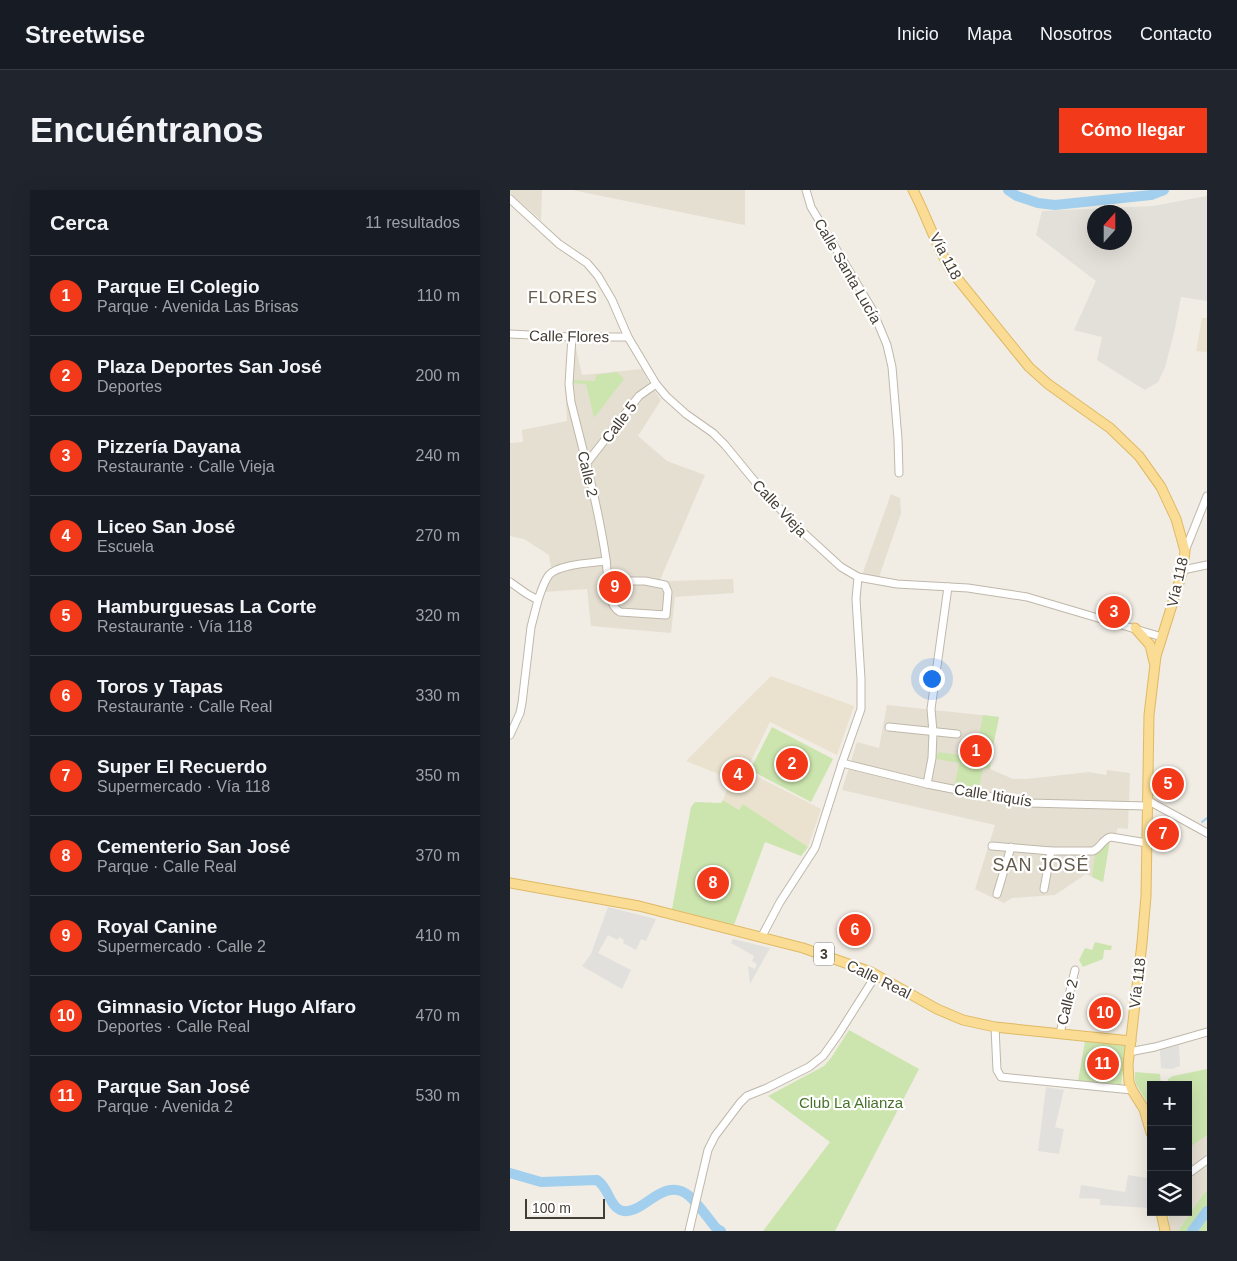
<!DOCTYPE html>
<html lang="es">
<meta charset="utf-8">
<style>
body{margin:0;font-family:Helvetica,sans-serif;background:#20242c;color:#f1f3f6}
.controls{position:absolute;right:15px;bottom:15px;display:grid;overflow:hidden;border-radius:0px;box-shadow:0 5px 20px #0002}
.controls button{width:45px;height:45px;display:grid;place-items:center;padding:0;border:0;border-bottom:1px solid #363941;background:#171b24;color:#f1f3f6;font:25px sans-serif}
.compass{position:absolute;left:577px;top:15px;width:45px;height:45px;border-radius:50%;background:#171b24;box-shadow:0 5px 20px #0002;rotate:21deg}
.scale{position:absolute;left:15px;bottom:12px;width:80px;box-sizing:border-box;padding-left:5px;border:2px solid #433d34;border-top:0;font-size:14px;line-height:18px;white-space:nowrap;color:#433d34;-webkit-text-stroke:4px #fff;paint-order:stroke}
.you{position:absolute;left:421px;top:488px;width:18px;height:18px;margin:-12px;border:4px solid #fff;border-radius:50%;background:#1a73e8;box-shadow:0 0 0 8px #1a73e833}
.badge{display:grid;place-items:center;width:32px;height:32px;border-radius:50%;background:#f2391a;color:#fff;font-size:16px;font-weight:700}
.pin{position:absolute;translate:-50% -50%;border:2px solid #fff;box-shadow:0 1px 5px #0006}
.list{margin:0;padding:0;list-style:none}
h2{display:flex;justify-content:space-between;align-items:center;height:65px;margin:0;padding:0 20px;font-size:21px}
h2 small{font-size:16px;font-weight:400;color:#9ea1a6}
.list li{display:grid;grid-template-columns:32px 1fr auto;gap:15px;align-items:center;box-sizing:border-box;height:80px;padding:0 20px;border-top:1px solid #363941}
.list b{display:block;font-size:19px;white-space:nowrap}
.list p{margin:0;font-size:16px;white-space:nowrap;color:#9ea1a6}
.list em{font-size:16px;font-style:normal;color:#9ea1a6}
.icon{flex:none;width:28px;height:28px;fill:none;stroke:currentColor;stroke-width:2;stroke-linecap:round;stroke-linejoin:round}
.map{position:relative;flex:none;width:697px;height:1041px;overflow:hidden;border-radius:0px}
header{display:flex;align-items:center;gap:30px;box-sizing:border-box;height:70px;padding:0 25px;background:#171b24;border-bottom:1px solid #363941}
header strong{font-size:24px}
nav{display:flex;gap:28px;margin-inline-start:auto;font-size:18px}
.intro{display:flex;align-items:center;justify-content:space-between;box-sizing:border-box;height:120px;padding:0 30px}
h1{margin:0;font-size:35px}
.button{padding:12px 22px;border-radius:0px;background:#f2391a;color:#fff;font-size:18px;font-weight:700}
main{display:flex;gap:30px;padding:0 30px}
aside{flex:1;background:#171b24;border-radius:0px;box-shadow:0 5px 20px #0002}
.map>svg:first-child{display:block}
.residential{fill:#e5dfd2}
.industrial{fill:#e3dfd9;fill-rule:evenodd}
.education{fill:#eae2ce}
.green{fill:#cce5ae}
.parking{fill:#e2e0dc}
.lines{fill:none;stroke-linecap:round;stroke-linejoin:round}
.stream{stroke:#a1cfed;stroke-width:2}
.river{stroke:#a1cfed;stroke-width:10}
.minor-casing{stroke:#bfb8aa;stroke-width:9}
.major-casing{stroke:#dfb965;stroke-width:11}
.minor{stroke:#fff;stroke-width:7}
.major{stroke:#fadc94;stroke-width:9}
.labels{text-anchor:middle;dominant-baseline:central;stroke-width:4.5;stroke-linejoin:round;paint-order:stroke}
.shield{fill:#fff;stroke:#7b7771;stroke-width:1}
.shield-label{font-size:14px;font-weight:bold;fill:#433d34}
.street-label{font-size:15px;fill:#433d34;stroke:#fff}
.park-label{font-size:15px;fill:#46722a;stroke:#fff}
.neighbourhood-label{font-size:16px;letter-spacing:1px;fill:#655b4c;stroke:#fff}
.quarter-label{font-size:18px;letter-spacing:1px;fill:#655b4c;stroke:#fff}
</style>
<header>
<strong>Streetwise</strong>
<nav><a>Inicio</a><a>Mapa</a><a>Nosotros</a><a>Contacto</a></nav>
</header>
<div class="intro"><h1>Encuéntranos</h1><a class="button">Cómo llegar</a></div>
<main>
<aside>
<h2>Cerca<small>11 resultados</small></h2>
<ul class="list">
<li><span class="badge">1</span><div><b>Parque El Colegio</b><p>Parque · Avenida Las Brisas</p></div><em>110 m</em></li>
<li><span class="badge">2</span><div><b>Plaza Deportes San José</b><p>Deportes</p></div><em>200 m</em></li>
<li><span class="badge">3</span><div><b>Pizzería Dayana</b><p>Restaurante · Calle Vieja</p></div><em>240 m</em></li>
<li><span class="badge">4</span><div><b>Liceo San José</b><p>Escuela</p></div><em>270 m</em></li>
<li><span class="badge">5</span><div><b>Hamburguesas La Corte</b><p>Restaurante · Vía 118</p></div><em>320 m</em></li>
<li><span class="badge">6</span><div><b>Toros y Tapas</b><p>Restaurante · Calle Real</p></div><em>330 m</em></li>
<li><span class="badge">7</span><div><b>Super El Recuerdo</b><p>Supermercado · Vía 118</p></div><em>350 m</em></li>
<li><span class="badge">8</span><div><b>Cementerio San José</b><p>Parque · Calle Real</p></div><em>370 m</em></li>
<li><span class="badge">9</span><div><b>Royal Canine</b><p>Supermercado · Calle 2</p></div><em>410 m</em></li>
<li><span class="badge">10</span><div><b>Gimnasio Víctor Hugo Alfaro</b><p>Deportes · Calle Real</p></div><em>470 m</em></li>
<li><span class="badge">11</span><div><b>Parque San José</b><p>Parque · Avenida 2</p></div><em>530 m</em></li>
</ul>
</aside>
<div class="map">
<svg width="697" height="1041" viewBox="0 0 697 1041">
<rect width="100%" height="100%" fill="#f1ede4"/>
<g class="residential">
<polygon points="0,0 32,0 31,30 0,3"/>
<polygon points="62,0 235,0 235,35 229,34"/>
<polygon points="59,150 64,150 72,185 132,179 139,193 151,210 128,246 157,271 195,285 150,390 162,391 223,389 224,403 165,407 161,443 81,436 77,399 34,402 41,388 41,378 39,365 14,349 0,346 0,253 13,252 12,240 57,231 55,190"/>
<polygon points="381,304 390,308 391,323 369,387 352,385"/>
<polygon points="377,515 489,527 481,566 480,579 503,589 516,589 579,582 596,585 597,580 620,583 618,639 608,638 606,643 600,650 593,692 576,684 545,705 502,708 494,713 465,699 485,635 332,600 347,552 369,558"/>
<polygon points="697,945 697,1001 693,1004 668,1041 661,1041 659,1036 658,1022 678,1022 678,959"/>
</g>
<path class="industrial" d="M697 6V111L671 107 664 143 655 177 648 192 635 200 587 170 592 147 564 140 586 91 526 45 532 21 643 16ZM584 22H614V52H584Z"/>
<g class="education">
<polygon points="692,128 697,128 697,162 686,161"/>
<polygon points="261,486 344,516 327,565 260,532 236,581 311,619 298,657 233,614 229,620 213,610 221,589 176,571"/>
</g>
<g class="green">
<polygon points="107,182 114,189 84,228 76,194 62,193 62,190 85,191 86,185"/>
<polygon points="473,525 489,527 481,566 480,579 473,578 469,598 445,593 449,573 426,569 428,562 449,565 450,560 454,558 456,549 458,549 458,544 469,546"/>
<polygon points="262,537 323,569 301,612 240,580"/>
<polygon points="213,610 229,620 233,614 298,657 291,666 255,652 224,735 162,719 181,617 185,612 211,613"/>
<path d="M600 650 593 692 582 687 585 664C592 661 594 653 600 650Z"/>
<polygon points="585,752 602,756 601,760 594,760 593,769 573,777 569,770 575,758 582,760"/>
<polygon points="339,840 409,879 325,1041 253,1041 320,952 258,906 314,876 321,868"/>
<polygon points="575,851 616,856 611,896 568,891"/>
<polygon points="697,879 697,945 678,959 678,895 658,895 658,889 663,886"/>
<polygon points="625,882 650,884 651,895 641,895 641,919 626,894 625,890"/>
<polygon points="697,1001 697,1041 668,1041 693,1004"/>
</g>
<g class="parking">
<polygon points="98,717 146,729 136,751 131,749 126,760 113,753 114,750 109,747 108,750 98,745 88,763 121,780 112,799 72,776 81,764"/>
<polygon points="223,749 260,758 240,794 238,776 245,779 247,774 242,771 244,766 221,753"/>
<polygon points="669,855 670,876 662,879 651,878 650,860"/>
<polygon points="536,897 554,900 545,937 554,939 549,964 528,961"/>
<polygon points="618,985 637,988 639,1018 590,1015 590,1009 569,1008 571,995 615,1002"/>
</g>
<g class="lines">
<polyline class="stream" points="692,632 697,628"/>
<g class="river">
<polyline points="498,0 507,6 528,13 545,15 641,5 654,0"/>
<path d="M0 983 31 992 87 990C99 998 99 1015 110 1020 131 1029 152 985 178 1005 188 1013 197 1027 206 1038L211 1041"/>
<polyline points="682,1041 697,1021"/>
</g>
<defs>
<g id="minor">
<polyline points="296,0 301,17 362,119 377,155 382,177 388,249 389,283"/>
<polyline points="0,9 49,54 77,73 88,86 102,110 118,147 146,194 156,206 176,224 203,243 215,255 247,294 284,334 331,377 348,387 387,394 458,398 517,407 652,447"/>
<polyline points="0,144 62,147 118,147"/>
<path d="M62 147 59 194 61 212C74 264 88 316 96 369 98 383 96 415 110 422L156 425 158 402 155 395 135 391H98"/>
<polyline points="76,274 129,206 146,194"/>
<polyline points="675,361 697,306"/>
<polyline points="673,380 697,375"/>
<polyline points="0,392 17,404 28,410 21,437 12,513 10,523 0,545"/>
<path d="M28 410C31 402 34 391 39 385 49 374 82 373 96 371"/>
<polyline points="379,537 447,544"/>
<polyline points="332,573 417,594 498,610 519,613 637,616"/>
<polyline points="417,594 422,568 423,542 421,519 438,397"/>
<polyline points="637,610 697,643"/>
<path d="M482 656 541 661H583C591 658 593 648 601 647L637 653"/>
<polyline points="534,699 541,661"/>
<polyline points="487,704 501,657"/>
<polyline points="252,746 270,712 305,658 332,573 351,519 351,489 346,409 348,387"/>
<polyline points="485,837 487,880 491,887 622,900"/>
<polyline points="550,843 565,780"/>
<polyline points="619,862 645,857 697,842"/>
<polyline points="678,984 697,970"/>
<polyline points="179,1041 198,960 205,946 230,913 237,906 257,898 299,877 313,866 328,845 366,785"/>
</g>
<g id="major">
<path d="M403 0C417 27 426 56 442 82L519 177 538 194 600 238 629 266 651 297 666 329 675 361 673 380 646 466 639 525 636 706 632 753 618 875 619 892 622 900 634 919 641 943"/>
<polyline points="625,438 640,455 644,472"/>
<polyline points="0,693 129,716 293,758 361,782 427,819 453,830 485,837 621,851"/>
<polyline points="651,1022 655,1041"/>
</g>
</defs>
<use href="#minor" class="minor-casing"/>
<use href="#major" class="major-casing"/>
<use href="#minor" class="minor"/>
<use href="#major" class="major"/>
</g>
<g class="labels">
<rect class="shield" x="304" y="752.5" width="20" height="23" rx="4"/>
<g class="shield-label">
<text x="314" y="764">3</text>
</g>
<g class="street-label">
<text transform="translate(436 66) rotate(62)">Vía 118</text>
<text transform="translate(338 81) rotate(60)">Calle Santa Lucía</text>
<text transform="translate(59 146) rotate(1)">Calle Flores</text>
<text transform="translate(109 232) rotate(-53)">Calle 5</text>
<text transform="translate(78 284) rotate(77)">Calle 2</text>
<text transform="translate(270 318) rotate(47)">Calle Vieja</text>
<text transform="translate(667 392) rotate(-77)">Vía 118</text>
<text transform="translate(483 605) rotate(9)">Calle Itiquís</text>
<text transform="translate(369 789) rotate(26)">Calle Real</text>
<text transform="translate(627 793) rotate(-83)">Vía 118</text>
<text transform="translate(557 812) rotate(-76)">Calle 2</text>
</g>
<g class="park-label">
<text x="341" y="912">Club La Alianza</text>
</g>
<g class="neighbourhood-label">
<text x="53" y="107">FLORES</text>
</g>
<g class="quarter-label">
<text x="531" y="675">SAN JOSÉ</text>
</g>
</g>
</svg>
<div class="controls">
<button>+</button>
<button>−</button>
<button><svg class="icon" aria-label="layers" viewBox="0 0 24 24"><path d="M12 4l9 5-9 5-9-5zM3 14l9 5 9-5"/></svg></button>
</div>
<svg class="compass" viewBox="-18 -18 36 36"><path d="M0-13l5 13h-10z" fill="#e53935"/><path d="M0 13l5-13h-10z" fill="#9ea1a6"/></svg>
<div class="scale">100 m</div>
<div class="you"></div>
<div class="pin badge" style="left:466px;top:561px">1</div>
<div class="pin badge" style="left:282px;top:574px">2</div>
<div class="pin badge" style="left:604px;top:422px">3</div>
<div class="pin badge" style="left:228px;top:585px">4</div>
<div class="pin badge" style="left:658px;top:594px">5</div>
<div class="pin badge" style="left:345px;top:740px">6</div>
<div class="pin badge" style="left:653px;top:644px">7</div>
<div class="pin badge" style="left:203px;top:693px">8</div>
<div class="pin badge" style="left:105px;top:397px">9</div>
<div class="pin badge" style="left:595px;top:823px">10</div>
<div class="pin badge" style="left:593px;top:874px">11</div>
</div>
</main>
